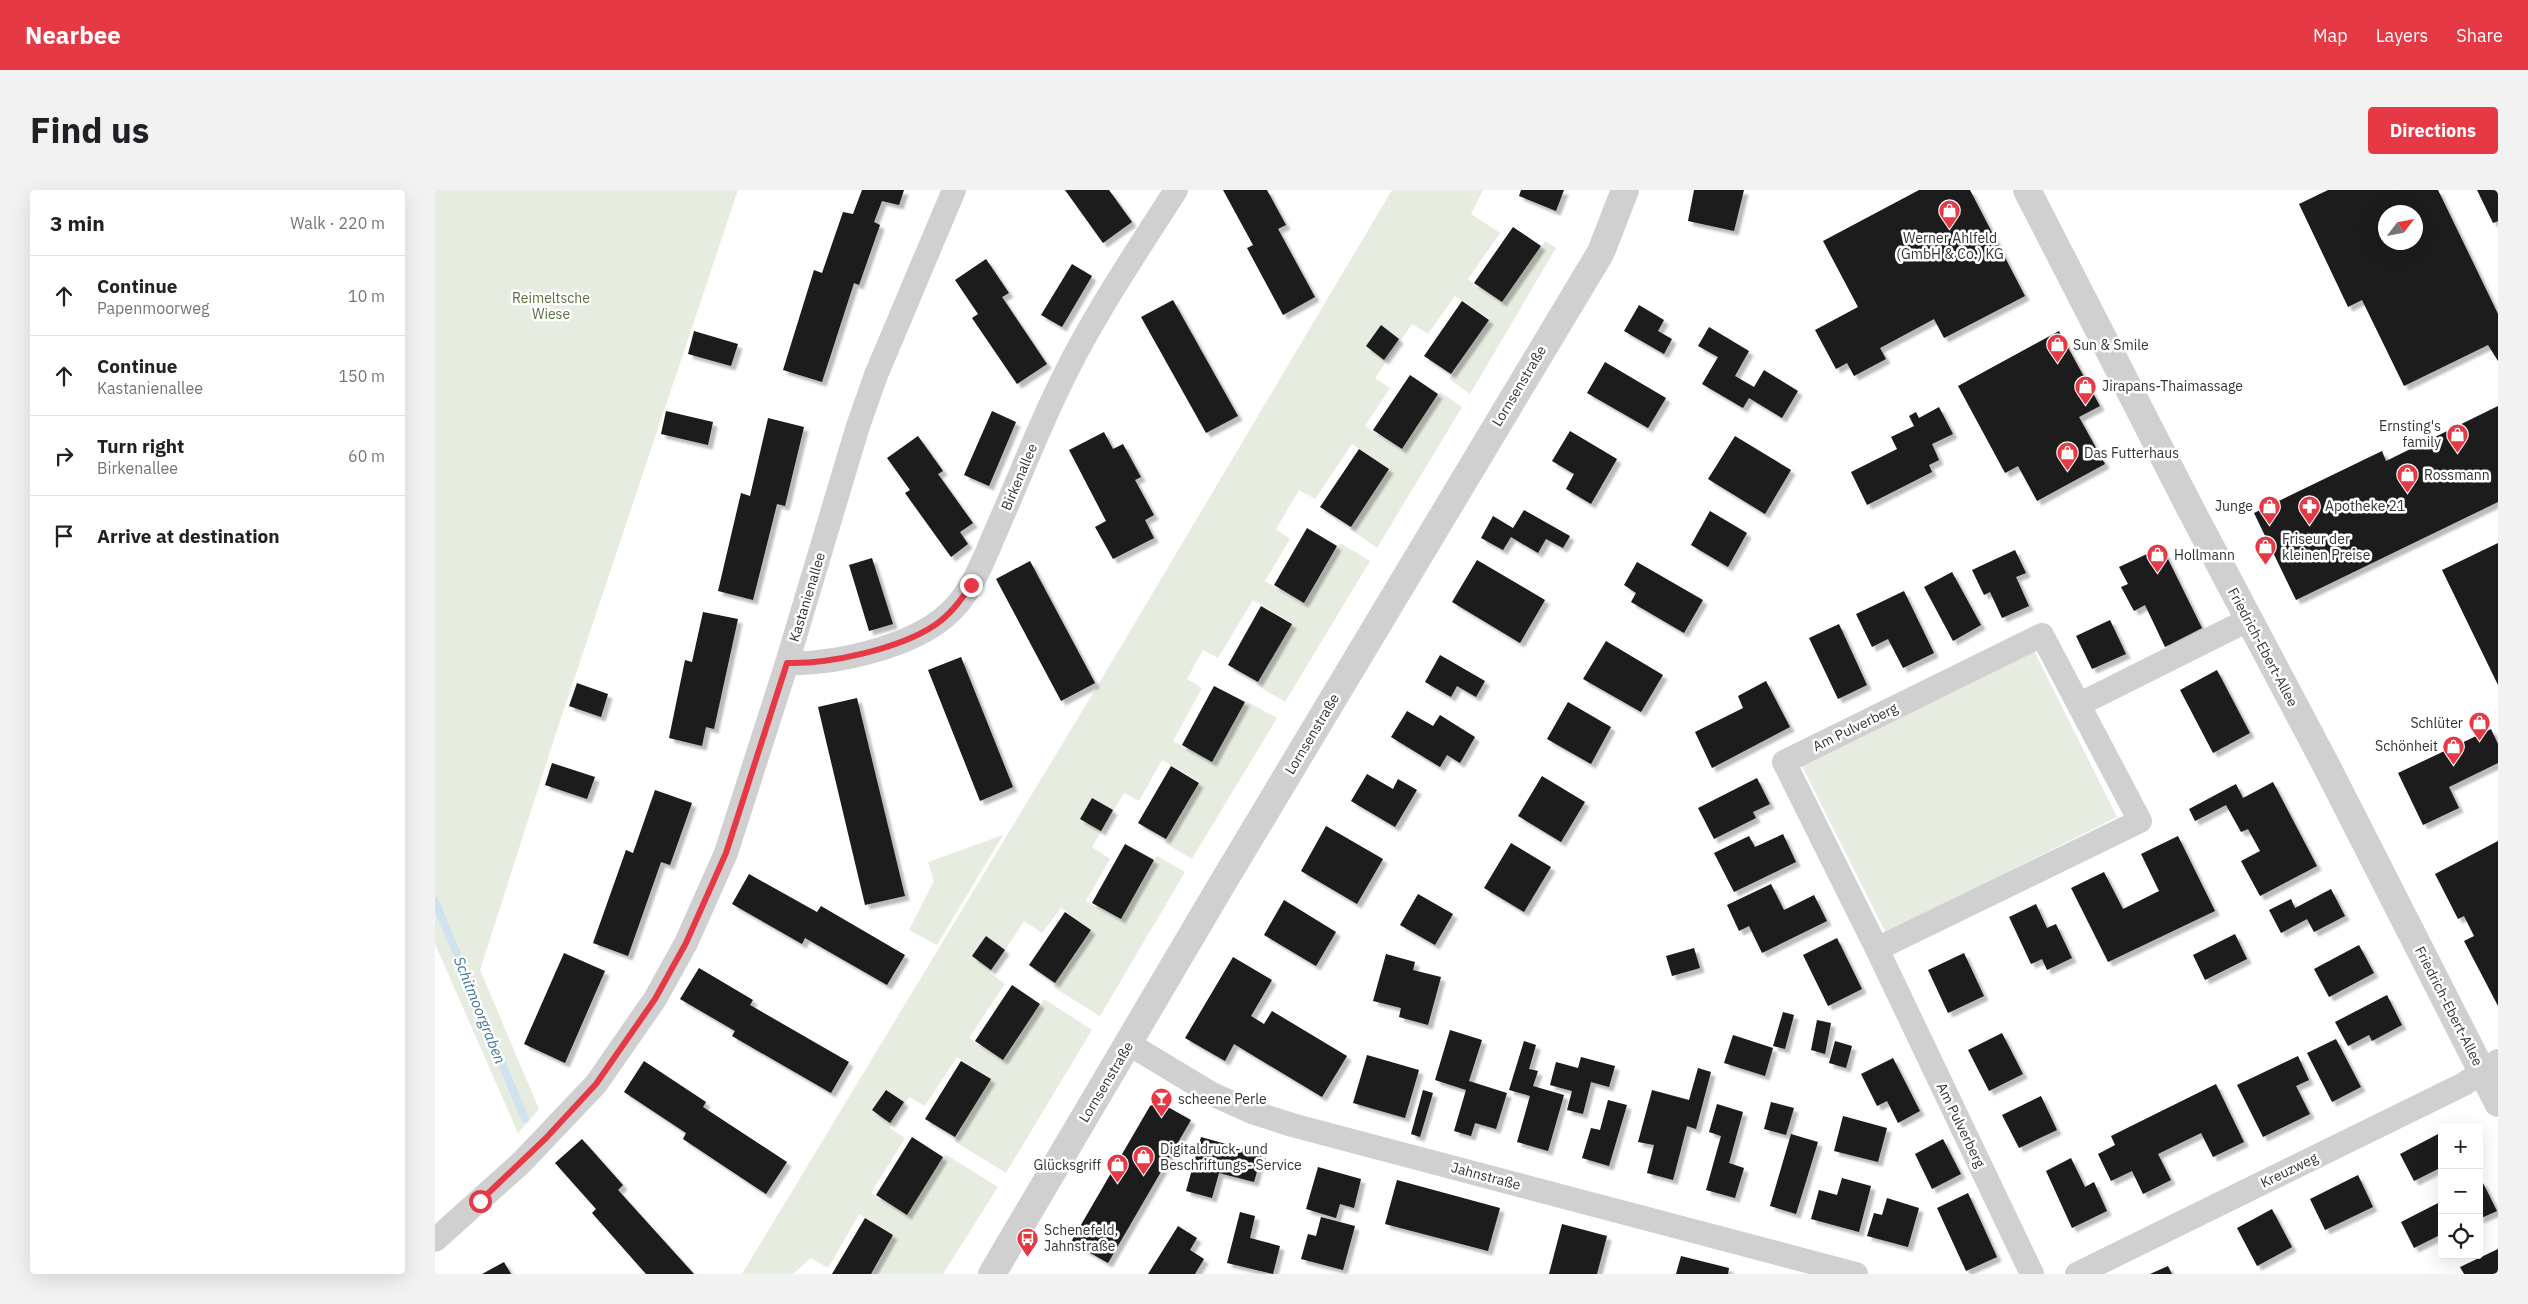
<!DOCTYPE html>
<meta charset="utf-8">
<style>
body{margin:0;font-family:"IBM Plex Sans",sans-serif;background:#f2f2f2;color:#202124}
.controls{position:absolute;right:15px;bottom:15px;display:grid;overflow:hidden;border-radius:5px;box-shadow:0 5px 20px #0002}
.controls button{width:45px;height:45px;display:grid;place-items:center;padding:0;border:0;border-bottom:1px solid #e0e0e0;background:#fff;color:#202124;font:25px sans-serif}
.compass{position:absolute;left:1943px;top:15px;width:45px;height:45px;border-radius:50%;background:#fff;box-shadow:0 5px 20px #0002;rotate:58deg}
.stop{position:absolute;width:15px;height:15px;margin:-11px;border:4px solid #e63946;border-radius:50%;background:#fff}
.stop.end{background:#e63946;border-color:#fff;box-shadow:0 1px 5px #0008}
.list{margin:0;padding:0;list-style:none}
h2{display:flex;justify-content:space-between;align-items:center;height:65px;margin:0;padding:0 20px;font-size:21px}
h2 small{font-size:16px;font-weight:400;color:#757577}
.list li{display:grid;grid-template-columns:32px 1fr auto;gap:15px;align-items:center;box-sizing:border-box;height:80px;padding:0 20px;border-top:1px solid #e0e0e0}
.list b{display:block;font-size:19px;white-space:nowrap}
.list p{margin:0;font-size:16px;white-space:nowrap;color:#757577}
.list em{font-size:16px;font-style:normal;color:#757577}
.icon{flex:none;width:28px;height:28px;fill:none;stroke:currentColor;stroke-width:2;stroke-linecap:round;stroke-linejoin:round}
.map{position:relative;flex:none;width:2063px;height:1084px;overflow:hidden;border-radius:5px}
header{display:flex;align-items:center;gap:30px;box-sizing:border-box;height:70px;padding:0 25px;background:#e63946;color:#fff}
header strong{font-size:24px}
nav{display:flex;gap:28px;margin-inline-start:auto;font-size:18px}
.intro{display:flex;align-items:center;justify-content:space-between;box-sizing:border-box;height:120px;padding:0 30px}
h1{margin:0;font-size:35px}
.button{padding:12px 22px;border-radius:5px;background:#e63946;color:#fff;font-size:18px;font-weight:700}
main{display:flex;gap:30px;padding:0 30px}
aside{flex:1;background:#fff;border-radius:5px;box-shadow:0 5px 20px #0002}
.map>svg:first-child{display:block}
.green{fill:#e6ecdf}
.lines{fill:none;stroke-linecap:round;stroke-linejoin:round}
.stream{stroke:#cfe2ee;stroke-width:8}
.building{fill:#1a1a1a;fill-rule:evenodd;filter:url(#shadow)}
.minor{stroke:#d0d0d0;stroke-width:24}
.tertiary{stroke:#d0d0d0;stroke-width:28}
.route{stroke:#e63946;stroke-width:6}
.labels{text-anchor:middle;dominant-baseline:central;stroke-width:5;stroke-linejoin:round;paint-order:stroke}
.poi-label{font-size:14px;fill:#333;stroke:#fff;text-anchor:start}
.park-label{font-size:14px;fill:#56703f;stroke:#fff}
.street-label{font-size:14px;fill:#333;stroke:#fff}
.water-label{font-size:15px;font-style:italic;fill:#3f7597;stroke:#fff}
</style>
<header>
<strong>Nearbee</strong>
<nav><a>Map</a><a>Layers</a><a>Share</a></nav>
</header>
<div class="intro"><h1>Find us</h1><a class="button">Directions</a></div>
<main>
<aside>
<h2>3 min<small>Walk · 220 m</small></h2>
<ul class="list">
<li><svg class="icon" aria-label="ahead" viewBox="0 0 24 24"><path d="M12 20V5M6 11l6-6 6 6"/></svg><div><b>Continue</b><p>Papenmoorweg</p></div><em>10 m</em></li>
<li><svg class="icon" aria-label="ahead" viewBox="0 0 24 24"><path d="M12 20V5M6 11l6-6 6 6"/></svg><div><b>Continue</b><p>Kastanienallee</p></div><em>150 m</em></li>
<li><svg class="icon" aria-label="right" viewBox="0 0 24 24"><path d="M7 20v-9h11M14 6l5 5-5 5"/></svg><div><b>Turn right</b><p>Birkenallee</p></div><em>60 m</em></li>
<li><svg class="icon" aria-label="arrive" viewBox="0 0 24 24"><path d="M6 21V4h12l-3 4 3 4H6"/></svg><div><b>Arrive at destination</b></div></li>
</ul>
</aside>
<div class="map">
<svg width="2063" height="1084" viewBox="0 0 2063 1084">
<defs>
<filter id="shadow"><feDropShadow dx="4.5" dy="4.5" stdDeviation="1" flood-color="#0004"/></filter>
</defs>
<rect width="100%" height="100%" fill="#fff"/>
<g class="green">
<polygon points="0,0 303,0 120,546 45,780 104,919 83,943 0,754"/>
<polygon points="957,0 1048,0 1036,24 1065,43 1033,89 1067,113 1110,51 1121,58 1035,204 1014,189 1055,129 1020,106 993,144 977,134 940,188 955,198 930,236 967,260 1005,202 1027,217 942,358 915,339 955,279 917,254 880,309 864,300 841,339 855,349 830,391 869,414 905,353 935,371 850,512 822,495 857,433 818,410 783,468 768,460 752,489 767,498 738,551 777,572 811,511 842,528 757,669 730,653 765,592 727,570 704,611 689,603 657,657 675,669 651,711 686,730 722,666 750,682 665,826 618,797 657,740 626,718 607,743 589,731 555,783 570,794 534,848 569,871 609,809 657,840 571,983 519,951 556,889 522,867 490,916 474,907 455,938 470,948 436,1003 472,1025 510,964 563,997 508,1084 437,1084 459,1045 424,1024 393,1078 376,1068 358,1084 307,1084 675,475"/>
<polygon points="1599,461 1682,627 1451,743 1367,576"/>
<polygon points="568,645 502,755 474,740 499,691 493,672"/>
</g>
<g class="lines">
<polyline class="stream" points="0,711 90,929"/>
</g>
<g class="building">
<polygon points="427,0 469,0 464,15 447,11 439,32 445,35 424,95 419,93 387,192 348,180 379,80 387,83 408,22 418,24"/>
<polygon points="630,0 674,0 697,32 668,53"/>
<polygon points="788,0 832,0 851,35 843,39 880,107 848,125 812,58 818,55"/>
<polygon points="1086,0 1129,0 1121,21 1084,6"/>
<polygon points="1259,0 1309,0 1299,41 1253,31"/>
<polygon points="1484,0 1535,0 1590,106 1509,148 1499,129 1445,158 1451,169 1419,186 1412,173 1401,179 1380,140 1423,117 1388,51"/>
<path d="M1893 0H2003L2063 124V171L2053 155 1969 196 1927 110 1913 117 1864 14ZM1950 22H1980V52H1950Z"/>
<polygon points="2042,0 2063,0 2063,31 2058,33"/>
<polygon points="1078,37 1106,56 1067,112 1039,93"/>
<polygon points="551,69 574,103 567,107 612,174 582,194 537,128 543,124 520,90"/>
<polygon points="637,74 657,86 627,137 606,125"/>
<polygon points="738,110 803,226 771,243 706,127"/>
<polygon points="1027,111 1054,130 1016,184 989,166"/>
<polygon points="1204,115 1229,130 1223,141 1237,149 1229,164 1189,141"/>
<polygon points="946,135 964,149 949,170 931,156"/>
<polygon points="1274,137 1314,161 1300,186 1319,197 1329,180 1363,201 1347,228 1314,208 1308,218 1267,194 1283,167 1263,156"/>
<polygon points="259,141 303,154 296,176 253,164"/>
<polygon points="1624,141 1665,216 1644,227 1670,274 1602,311 1583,276 1570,283 1523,196"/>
<polygon points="1170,172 1231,208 1213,238 1152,203"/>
<polygon points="975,185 1003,204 967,259 938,240"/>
<polygon points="2063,216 2063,312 1861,410 1819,323 1947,261 1951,271"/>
<polygon points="1504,217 1518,244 1497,254 1504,270 1494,275 1497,282 1432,315 1416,282 1462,259 1456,247 1479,236 1474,226 1481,222 1484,228"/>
<polygon points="231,221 278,232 273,255 226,244"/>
<polygon points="557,221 581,232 554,296 529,285"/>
<polygon points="333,228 369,237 350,316 342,314 318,410 283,401 306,303 315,306"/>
<polygon points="1135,241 1182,269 1156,314 1131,299 1139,284 1117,271"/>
<polygon points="669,242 678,259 688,254 706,287 700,290 719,325 710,330 719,348 678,369 660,337 671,331 634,260"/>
<polygon points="483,246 508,281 503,284 538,333 525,342 533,354 516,367 470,303 475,300 452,268"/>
<polygon points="1300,246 1356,280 1330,324 1273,289"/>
<polygon points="924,259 954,279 916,337 885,317"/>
<polygon points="1089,320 1135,346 1128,358 1111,349 1103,363 1076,347 1068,360 1046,348 1058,326 1078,338"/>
<polygon points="1275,321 1312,343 1293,377 1256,355"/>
<polygon points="872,338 902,356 869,413 839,395"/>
<polygon points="2063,353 2063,495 2007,380"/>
<polygon points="1727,357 1767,438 1730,457 1710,415 1699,421 1686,397 1693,394 1684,377"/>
<polygon points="1580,360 1591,383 1581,387 1594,416 1567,428 1555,402 1549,405 1537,380"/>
<polygon points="437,368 458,434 434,441 414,375"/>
<polygon points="1042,370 1110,410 1085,453 1017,412"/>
<polygon points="595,371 660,493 626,511 561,389"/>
<polygon points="1202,372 1268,410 1249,443 1196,412 1201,403 1189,395"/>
<polygon points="1517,382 1546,435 1518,451 1489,397"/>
<polygon points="1469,401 1499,463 1468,478 1453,449 1437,457 1421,424"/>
<polygon points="826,416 857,434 823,492 793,475"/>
<polygon points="268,422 303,429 279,539 271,537 267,556 234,548 250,470 257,472"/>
<polygon points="1675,430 1691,464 1657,479 1641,446"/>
<polygon points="1404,434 1432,495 1403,509 1374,448"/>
<polygon points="1171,451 1228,485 1206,522 1148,489"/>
<polygon points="1005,465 1050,491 1041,507 1022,496 1016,507 990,492"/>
<polygon points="526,467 578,597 545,611 493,480"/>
<polygon points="1782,480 1815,543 1778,563 1745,500"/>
<polygon points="1331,491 1355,537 1277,578 1260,542 1308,518 1303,506"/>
<polygon points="142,493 173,504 166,527 134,516"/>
<polygon points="779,496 810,512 777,572 747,555"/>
<polygon points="422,508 470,706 430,715 383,517"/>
<polygon points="1133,512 1176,537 1156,574 1112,549"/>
<polygon points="972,521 998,536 1005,525 1040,547 1025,573 1012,565 1005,577 956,547"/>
<polygon points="2056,539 2063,554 2063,573 2014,597 2024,618 1988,635 1963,583"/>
<polygon points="117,573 160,587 152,609 110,595"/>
<polygon points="736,576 764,593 731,649 703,633"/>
<polygon points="932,584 958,599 963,589 982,600 960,637 916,611"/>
<polygon points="1107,586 1150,612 1126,652 1083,626"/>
<polygon points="1322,588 1335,614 1318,622 1321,628 1279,649 1263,618"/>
<polygon points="1838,592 1882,676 1825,706 1806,671 1825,661 1813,639 1806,642 1791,615 1760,631 1754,619 1801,594 1808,608"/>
<polygon points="220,600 257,613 235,675 226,672 193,766 158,753 191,660 198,663"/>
<polygon points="657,608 678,620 666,641 645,629"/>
<polygon points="891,636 948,669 922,714 866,681"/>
<polygon points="1348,644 1361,672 1299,702 1279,663 1314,646 1320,657"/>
<polygon points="1743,646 1780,721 1673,772 1636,698 1669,682 1688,719 1724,701 1706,664"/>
<polygon points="2063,651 2063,816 2029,751 2039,746 2029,726 2023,729 2000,684"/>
<polygon points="1076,653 1116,677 1089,722 1049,698"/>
<polygon points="690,654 719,670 686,729 657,713"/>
<polygon points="314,684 382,722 386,716 470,765 452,795 370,748 367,754 297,714"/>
<polygon points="1336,694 1349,720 1379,705 1392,731 1327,763 1314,736 1304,741 1292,715"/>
<polygon points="1896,699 1910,726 1879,742 1872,729 1846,743 1834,720 1856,709 1860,718"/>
<polygon points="983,704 1018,724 1000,755 965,735"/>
<polygon points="849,710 901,742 881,776 829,745"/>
<polygon points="1601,714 1612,738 1621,734 1637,768 1612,780 1607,769 1596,774 1574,727"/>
<polygon points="630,722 656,740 620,793 594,775"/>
<polygon points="1800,744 1812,769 1770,790 1758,765"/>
<polygon points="551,746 570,760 556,780 537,766"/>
<polygon points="1402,748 1427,799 1393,816 1368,765"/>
<polygon points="1924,755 1939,783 1894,807 1879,779"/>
<polygon points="1259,758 1265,778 1237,786 1231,766"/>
<polygon points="129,763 170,781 130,873 89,854"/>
<polygon points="1529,763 1549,806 1513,823 1493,780"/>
<polygon points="951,764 980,772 978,780 1006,787 993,835 964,827 966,818 938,811"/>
<polygon points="798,767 837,790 816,826 829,834 837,821 912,866 887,907 799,854 790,871 750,848"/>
<polygon points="264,778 318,810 315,815 414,872 396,903 297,846 300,841 245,809"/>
<polygon points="577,795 605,814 568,870 540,851"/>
<polygon points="1952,805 1967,835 1937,851 1934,845 1913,856 1900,832"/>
<polygon points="1348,822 1359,825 1350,859 1338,856"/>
<polygon points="1382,830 1396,833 1390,864 1376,860"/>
<polygon points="1015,840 1047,850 1034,891 1072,903 1061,939 1040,933 1036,946 1019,941 1031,900 1000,890"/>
<polygon points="1567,843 1588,884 1554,901 1533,860"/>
<polygon points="1298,845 1338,858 1330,886 1289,873"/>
<polygon points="1901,849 1926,897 1897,912 1872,863"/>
<polygon points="1089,851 1101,855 1094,879 1103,881 1098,896 1129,905 1113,961 1082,952 1095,906 1074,900"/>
<polygon points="1400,851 1417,856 1411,878 1394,873"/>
<polygon points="932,865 984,880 970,928 918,913"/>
<polygon points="1863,866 1874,890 1861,896 1875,924 1828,947 1802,895"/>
<polygon points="1146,867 1180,876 1174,897 1156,892 1148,924 1132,920 1137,901 1115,895 1121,872 1143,878"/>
<polygon points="1458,868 1485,921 1463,933 1452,911 1442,916 1426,884"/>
<polygon points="209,871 271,912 268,917 352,972 331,1004 248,949 251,943 189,902"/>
<polygon points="526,871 556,889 520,947 490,929"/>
<polygon points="1263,878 1276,882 1261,939 1252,936 1238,990 1212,983 1219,955 1203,952 1217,900 1254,910"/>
<polygon points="1781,894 1809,952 1778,967 1766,943 1723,964 1736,990 1708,1004 1697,981 1676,991 1663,964 1680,955 1676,946"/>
<polygon points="451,900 469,912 455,933 437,920"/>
<polygon points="988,900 998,903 985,947 976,944"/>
<polygon points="1606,906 1622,940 1584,958 1567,925"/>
<polygon points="1173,910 1192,915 1174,976 1147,968 1156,938 1165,940"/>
<polygon points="724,912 756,930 673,1073 636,1052 715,916"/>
<polygon points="1336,912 1359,918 1351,945 1329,939"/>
<polygon points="1282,914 1308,922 1294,973 1309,978 1300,1008 1271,1000 1286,946 1274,942"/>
<polygon points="1408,926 1452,938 1443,972 1399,961"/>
<polygon points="2007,942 2007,977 1979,991 1965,964"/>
<polygon points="1356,944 1383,952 1361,1024 1335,1016"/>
<polygon points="477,947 508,967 472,1025 441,1005"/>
<polygon points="766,947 827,964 819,992 784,983 777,1008 751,1001"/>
<polygon points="147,949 188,995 183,1000 259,1084 211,1084 157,1023 161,1019 120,973"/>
<polygon points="1508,949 1526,984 1497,999 1480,964"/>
<polygon points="1636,968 1650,997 1659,992 1672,1021 1637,1038 1611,981"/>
<polygon points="883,977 926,989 919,1018 905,1014 901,1028 871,1019"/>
<polygon points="1923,985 1938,1017 1890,1040 1875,1009"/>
<polygon points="1407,988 1436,996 1424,1042 1376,1029 1384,1000 1402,1005"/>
<polygon points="962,990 1065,1018 1053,1061 950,1034"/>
<polygon points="2047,991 2062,1021 2044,1029 2044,993"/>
<polygon points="1533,1003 1562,1067 1531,1081 1502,1018"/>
<polygon points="1452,1008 1484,1018 1473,1057 1432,1046 1439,1023 1447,1025"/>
<polygon points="2007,1011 2007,1054 2003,1046 1979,1058 1966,1032"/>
<polygon points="1837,1019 1857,1057 1822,1076 1802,1038"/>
<polygon points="805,1022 820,1026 815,1048 845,1056 838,1084 792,1073"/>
<polygon points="886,1027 920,1036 908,1080 866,1069 873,1044 881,1046"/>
<polygon points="430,1028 458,1045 436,1084 397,1084"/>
<polygon points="1127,1034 1172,1046 1162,1084 1114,1084"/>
<polygon points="743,1036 762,1048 755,1060 769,1069 760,1084 713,1084"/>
<polygon points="2063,1059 2063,1084 2029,1084 2025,1077"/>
<polygon points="1246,1066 1294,1078 1293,1084 1241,1084"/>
<polygon points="69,1072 76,1084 47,1084"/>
<polygon points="1733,1076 1737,1084 1715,1084"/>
</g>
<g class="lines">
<g class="minor">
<path d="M352 473C399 475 476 457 512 425 539 401 550 365 564 334 583 291 600 247 620 205 653 133 699 66 741 0"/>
<polyline points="1645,514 1813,430"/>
<polyline points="1442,759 1705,631 1607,445 1349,572 1442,759 1597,1084"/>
<polyline points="694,854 777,904 817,922 857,935 1421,1084"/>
<polyline points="0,1050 86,973 161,894 220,809 251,753 291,663 352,473 423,236 441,185 519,0"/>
<polyline points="1642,1084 2029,894 2063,871"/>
</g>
<g class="tertiary">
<polyline points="1592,0 1755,318 1891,575 2063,913"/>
<polyline points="557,1084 787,694 1166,62 1190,0"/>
</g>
</g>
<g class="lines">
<path class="route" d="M45 1011 111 948 161 894 220 809 251 753 291 663 352 473C395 474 464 459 500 435 516 424 526 410 536 395"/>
</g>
<defs>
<symbol id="shop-pin" viewBox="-11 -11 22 30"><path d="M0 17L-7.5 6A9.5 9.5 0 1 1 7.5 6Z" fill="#e63946" stroke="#fff"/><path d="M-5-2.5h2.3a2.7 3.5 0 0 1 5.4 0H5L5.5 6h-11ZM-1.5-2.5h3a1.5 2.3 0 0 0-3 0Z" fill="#fff"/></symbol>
<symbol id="pharmacy-pin" viewBox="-11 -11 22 30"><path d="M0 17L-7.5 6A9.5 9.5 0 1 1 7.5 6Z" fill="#e63946" stroke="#fff"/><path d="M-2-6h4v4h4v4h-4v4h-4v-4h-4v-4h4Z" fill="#fff"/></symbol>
<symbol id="bar-pin" viewBox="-11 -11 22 30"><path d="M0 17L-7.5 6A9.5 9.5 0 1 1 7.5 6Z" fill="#e63946" stroke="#fff"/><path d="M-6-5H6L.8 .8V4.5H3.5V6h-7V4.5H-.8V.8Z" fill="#fff"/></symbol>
<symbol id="bus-pin" viewBox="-11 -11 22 30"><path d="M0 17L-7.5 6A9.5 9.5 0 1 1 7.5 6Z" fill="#e63946" stroke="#fff"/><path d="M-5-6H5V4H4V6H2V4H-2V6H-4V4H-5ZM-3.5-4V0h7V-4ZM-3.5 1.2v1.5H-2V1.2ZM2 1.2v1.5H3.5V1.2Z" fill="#fff"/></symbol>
</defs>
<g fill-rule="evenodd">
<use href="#shop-pin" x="1502" y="8" width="25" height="34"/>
<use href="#shop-pin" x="1610" y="142" width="25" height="34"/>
<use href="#shop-pin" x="1638" y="184" width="25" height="34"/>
<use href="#shop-pin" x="2010" y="232" width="25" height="34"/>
<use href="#shop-pin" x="1620" y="250" width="25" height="34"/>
<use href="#shop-pin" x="1960" y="272" width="25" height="34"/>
<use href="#shop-pin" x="1822" y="304" width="25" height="34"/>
<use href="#pharmacy-pin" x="1862" y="304" width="25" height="34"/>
<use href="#shop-pin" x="1818" y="344" width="25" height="34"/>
<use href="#shop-pin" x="1710" y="352" width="25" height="34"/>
<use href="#shop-pin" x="2032" y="520" width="25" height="34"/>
<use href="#shop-pin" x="2006" y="544" width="25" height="34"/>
<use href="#bar-pin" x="714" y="896" width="25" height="34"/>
<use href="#shop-pin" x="696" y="954" width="25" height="34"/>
<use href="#shop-pin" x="670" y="962" width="25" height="34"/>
<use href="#bus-pin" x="580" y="1036" width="25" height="34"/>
</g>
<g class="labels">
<g class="poi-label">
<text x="1515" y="48" text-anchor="middle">Werner Ahlfeld<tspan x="1515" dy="16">(GmbH &amp; Co.) KG</tspan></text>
<text x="1638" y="155">Sun &amp; Smile</text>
<text x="1667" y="196">Jirapans-Thaimassage</text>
<text x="2006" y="236" text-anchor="end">Ernsting's<tspan x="2006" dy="16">family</tspan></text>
<text x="1649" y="263">Das Futterhaus</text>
<text x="1989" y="285">Rossmann</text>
<text x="1818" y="316" text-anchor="end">Junge</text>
<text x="1890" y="316">Apotheke 21</text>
<text x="1847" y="349">Friseur der<tspan x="1847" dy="16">kleinen Preise</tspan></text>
<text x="1739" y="365">Hollmann</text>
<text x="2028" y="533" text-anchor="end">Schlüter</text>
<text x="2003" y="556" text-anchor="end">Schönheit</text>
<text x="743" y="909">scheene Perle</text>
<text x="725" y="959">Digitaldruck- und<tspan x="725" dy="16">Beschriftungs- Service</tspan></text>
<text x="666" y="975" text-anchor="end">Glücksgriff</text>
<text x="609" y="1040">Schenefeld,<tspan x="609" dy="16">Jahnstraße</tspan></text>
</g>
<g class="park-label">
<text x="116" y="108">Reimeltsche<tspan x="116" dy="16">Wiese</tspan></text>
</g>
<g class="street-label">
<text transform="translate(1084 196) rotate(-59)">Lornsenstraße</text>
<text transform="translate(584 287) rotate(-67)">Birkenallee</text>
<text transform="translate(372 407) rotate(-73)">Kastanienallee</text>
<text transform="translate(1828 457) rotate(62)">Friedrich-Ebert-Allee</text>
<text transform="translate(1420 537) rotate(-26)">Am Pulverberg</text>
<text transform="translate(877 544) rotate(-59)">Lornsenstraße</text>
<text transform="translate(2014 816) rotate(63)">Friedrich-Ebert-Allee</text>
<text transform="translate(671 892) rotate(-59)">Lornsenstraße</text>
<text transform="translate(1526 935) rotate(64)">Am Pulverberg</text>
<text transform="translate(1854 980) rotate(-26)">Kreuzweg</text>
<text transform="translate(1051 986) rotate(15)">Jahnstraße</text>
</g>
<g class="water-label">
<text transform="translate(45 820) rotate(68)">Schitmoorgraben</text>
</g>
</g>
</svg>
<div class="controls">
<button>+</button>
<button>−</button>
<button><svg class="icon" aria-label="locate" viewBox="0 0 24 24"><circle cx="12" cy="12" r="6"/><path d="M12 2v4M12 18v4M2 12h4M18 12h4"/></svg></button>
</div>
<svg class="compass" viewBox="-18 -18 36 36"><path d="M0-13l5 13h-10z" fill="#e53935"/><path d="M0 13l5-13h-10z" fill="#757577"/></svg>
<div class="stop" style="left:45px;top:1011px"></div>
<div class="stop end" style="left:536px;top:395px"></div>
</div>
</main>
